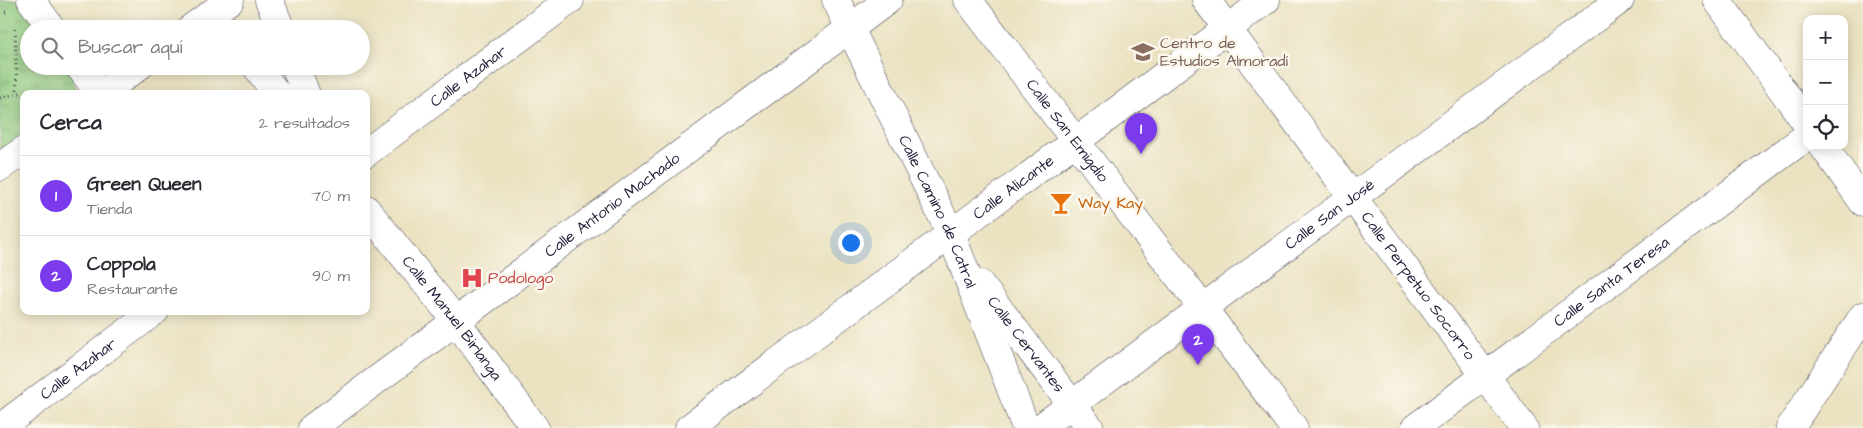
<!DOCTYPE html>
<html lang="es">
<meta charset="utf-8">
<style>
body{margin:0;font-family:"Architects Daughter",sans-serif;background:#f2f2f3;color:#2b2b33}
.controls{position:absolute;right:15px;top:15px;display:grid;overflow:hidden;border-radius:10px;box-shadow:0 2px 12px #0003}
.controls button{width:45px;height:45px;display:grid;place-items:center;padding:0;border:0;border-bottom:1px solid #e1e1e2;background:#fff;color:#2b2b33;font:25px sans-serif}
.you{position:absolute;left:850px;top:242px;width:18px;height:18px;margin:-12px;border:4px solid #fff;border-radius:50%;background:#1a73e8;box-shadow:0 0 0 8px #1a73e833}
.badge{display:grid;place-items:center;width:32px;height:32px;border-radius:50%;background:#7c3aed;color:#fff;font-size:16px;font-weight:700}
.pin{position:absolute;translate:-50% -41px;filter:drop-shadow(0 1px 2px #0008)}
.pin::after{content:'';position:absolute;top:26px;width:18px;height:15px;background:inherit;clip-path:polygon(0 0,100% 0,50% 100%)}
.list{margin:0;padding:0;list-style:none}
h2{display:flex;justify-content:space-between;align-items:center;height:65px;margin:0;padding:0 20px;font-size:21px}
h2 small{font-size:16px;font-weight:400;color:#7c7c81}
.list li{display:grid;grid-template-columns:32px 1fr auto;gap:15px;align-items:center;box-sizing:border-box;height:80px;padding:0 20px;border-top:1px solid #e1e1e2}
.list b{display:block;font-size:19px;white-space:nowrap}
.list p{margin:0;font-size:16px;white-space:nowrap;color:#7c7c81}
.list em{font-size:16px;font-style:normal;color:#7c7c81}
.icon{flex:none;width:28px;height:28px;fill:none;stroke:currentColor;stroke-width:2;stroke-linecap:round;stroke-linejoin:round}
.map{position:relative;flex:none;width:1863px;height:428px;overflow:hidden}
.search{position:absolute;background:#fff;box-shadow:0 2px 12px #0003;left:20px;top:20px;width:350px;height:55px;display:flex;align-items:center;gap:12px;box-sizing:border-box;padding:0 18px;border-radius:28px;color:#7c7c81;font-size:19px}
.panel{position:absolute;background:#fff;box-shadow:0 2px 12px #0003;left:20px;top:90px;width:350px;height:225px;border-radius:10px}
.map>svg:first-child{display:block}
.grass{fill:url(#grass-tufts);stroke:#58755c}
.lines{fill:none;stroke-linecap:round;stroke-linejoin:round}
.minor-casing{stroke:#403f4f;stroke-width:29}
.tertiary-casing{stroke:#403f4f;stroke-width:29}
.secondary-casing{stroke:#403f4f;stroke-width:29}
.path{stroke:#403f4f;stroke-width:3;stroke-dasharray:1 4;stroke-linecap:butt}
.minor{stroke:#fff;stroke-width:28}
.tertiary{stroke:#fff;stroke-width:28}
.secondary{stroke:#fff;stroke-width:28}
.labels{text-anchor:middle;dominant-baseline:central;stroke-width:5;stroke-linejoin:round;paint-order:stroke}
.education-label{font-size:16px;fill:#785e54;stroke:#fbf7ec;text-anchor:start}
.street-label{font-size:16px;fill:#22223b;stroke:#fbf7ec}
.food-label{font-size:16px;fill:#c56008;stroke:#fbf7ec;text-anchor:start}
.health-label{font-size:16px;fill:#be3a42;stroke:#fbf7ec;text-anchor:start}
</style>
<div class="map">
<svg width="1863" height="428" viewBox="0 0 1863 428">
<defs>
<pattern id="grass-tufts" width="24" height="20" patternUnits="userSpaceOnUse" patternTransform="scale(1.25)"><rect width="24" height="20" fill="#8dc87d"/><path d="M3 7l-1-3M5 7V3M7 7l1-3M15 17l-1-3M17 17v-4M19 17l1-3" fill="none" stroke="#73a268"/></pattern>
</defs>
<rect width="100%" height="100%" fill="#fbf7ec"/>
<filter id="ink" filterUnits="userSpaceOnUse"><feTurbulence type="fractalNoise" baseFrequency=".02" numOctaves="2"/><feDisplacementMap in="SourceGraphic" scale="10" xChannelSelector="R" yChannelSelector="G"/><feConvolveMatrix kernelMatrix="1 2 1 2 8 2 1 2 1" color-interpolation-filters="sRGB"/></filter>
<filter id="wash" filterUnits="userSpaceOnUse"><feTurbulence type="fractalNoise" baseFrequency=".0096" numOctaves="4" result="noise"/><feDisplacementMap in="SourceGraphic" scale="20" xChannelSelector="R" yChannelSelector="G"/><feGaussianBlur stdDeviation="1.12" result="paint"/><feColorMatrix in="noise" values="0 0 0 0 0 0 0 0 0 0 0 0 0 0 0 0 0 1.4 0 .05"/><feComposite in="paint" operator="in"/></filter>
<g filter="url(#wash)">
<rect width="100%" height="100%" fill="#eae2c1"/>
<polygon class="grass" points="0,0 17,0 37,29 29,29 29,66 64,66 74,79 75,94 24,94 24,133 0,151"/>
</g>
<g filter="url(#ink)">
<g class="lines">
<defs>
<g id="minor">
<polyline points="31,0 52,29"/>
<polyline points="269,0 281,29"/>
<path id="s1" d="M968 0 1294 428"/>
<path id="s2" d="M1206 0 1524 428"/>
<polyline points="1717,0 1807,124"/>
<polyline points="190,29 230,0"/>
<polyline points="79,66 100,94"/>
<polyline points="256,66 277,94"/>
<polyline points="295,66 306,94"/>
<polyline points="101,94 139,66"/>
<polyline points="1823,146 1863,202"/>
<path id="s3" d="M366 153 570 0"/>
<polyline points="0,167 24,150"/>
<path id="s4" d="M366 209 456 321 535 428"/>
<path id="s5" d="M0 428 155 311"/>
<path id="s6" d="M312 428 888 0"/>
<path id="s7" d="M689 428 1266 0"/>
<path id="s8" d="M1040 428 1620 0"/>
<path id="s9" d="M1415 428 1807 136"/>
</g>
<g id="tertiary">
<path id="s10" d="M836 0 951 234 1026 428"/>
<path id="s11" d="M980 284 1090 428"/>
</g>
<polyline id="secondary" points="1790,428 1863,316"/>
</defs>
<use href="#minor" class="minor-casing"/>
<use href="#tertiary" class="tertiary-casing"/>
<use href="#secondary" class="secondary-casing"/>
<g class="path">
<polyline points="0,13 7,12"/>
<polyline points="15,29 17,93"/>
<polyline points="0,98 23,92 39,94"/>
</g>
<use href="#minor" class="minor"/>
<use href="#tertiary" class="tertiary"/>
<use href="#secondary" class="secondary"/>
</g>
</g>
<defs>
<symbol id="school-bare" viewBox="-9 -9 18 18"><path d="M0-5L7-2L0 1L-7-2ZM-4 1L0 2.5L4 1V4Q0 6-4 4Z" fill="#8d6e63" stroke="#fbf7ec" stroke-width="2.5" paint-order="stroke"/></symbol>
<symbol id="bar-bare" viewBox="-9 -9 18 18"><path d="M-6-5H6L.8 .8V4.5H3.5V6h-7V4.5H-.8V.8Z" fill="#e8710a" stroke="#fbf7ec" stroke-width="2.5" paint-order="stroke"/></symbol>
<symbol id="hospital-bare" viewBox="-9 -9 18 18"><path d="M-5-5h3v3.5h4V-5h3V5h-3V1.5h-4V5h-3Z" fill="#e0444e" stroke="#fbf7ec" stroke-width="2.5" paint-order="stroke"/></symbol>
</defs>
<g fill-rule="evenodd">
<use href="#school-bare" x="1127" y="36" width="32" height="32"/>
<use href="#bar-bare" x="1045" y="187" width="32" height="32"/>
<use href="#hospital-bare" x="456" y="262" width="32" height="32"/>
</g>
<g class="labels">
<g class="education-label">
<text x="1160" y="43">Centro de<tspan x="1160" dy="18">Estudios Almoradí</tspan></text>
</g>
<g class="street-label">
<text stroke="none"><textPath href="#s3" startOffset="128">Calle Azahar</textPath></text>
<text stroke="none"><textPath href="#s1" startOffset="164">Calle San Emigdio</textPath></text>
<text stroke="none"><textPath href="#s7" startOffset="404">Calle Alicante</textPath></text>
<text stroke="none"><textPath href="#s6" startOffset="374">Calle Antonio Machado</textPath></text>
<text stroke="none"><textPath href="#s10" startOffset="235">Calle Camino de Catral</textPath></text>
<text stroke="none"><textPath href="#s8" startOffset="360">Calle San José</textPath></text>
<text stroke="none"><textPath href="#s9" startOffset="245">Calle Santa Teresa</textPath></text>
<text stroke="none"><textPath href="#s2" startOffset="356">Calle Perpetuo Socorro</textPath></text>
<text stroke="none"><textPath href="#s4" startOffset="139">Calle Manuel Birlanga</textPath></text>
<text stroke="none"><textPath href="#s11" startOffset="76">Calle Cervantes</textPath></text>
<text stroke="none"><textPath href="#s5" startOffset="98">Calle Azahar</textPath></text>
</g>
<g class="food-label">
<text x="1078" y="203">Way Kay</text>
</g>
<g class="health-label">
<text x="488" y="278">Podologo</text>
</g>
</g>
</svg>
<div class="controls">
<button>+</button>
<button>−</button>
<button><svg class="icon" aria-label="locate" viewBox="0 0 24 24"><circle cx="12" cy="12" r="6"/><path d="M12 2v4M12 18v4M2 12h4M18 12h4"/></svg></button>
</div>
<div class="you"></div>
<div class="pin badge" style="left:1141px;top:154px">1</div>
<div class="pin badge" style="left:1198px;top:365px">2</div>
<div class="search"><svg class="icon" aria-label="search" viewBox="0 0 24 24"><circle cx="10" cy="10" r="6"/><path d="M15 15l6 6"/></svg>Buscar aquí</div>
<section class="panel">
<h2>Cerca<small>2 resultados</small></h2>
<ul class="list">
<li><span class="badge">1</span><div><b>Green Queen</b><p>Tienda</p></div><em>70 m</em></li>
<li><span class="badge">2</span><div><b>Coppola</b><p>Restaurante</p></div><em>90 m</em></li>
</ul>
</section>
</div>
